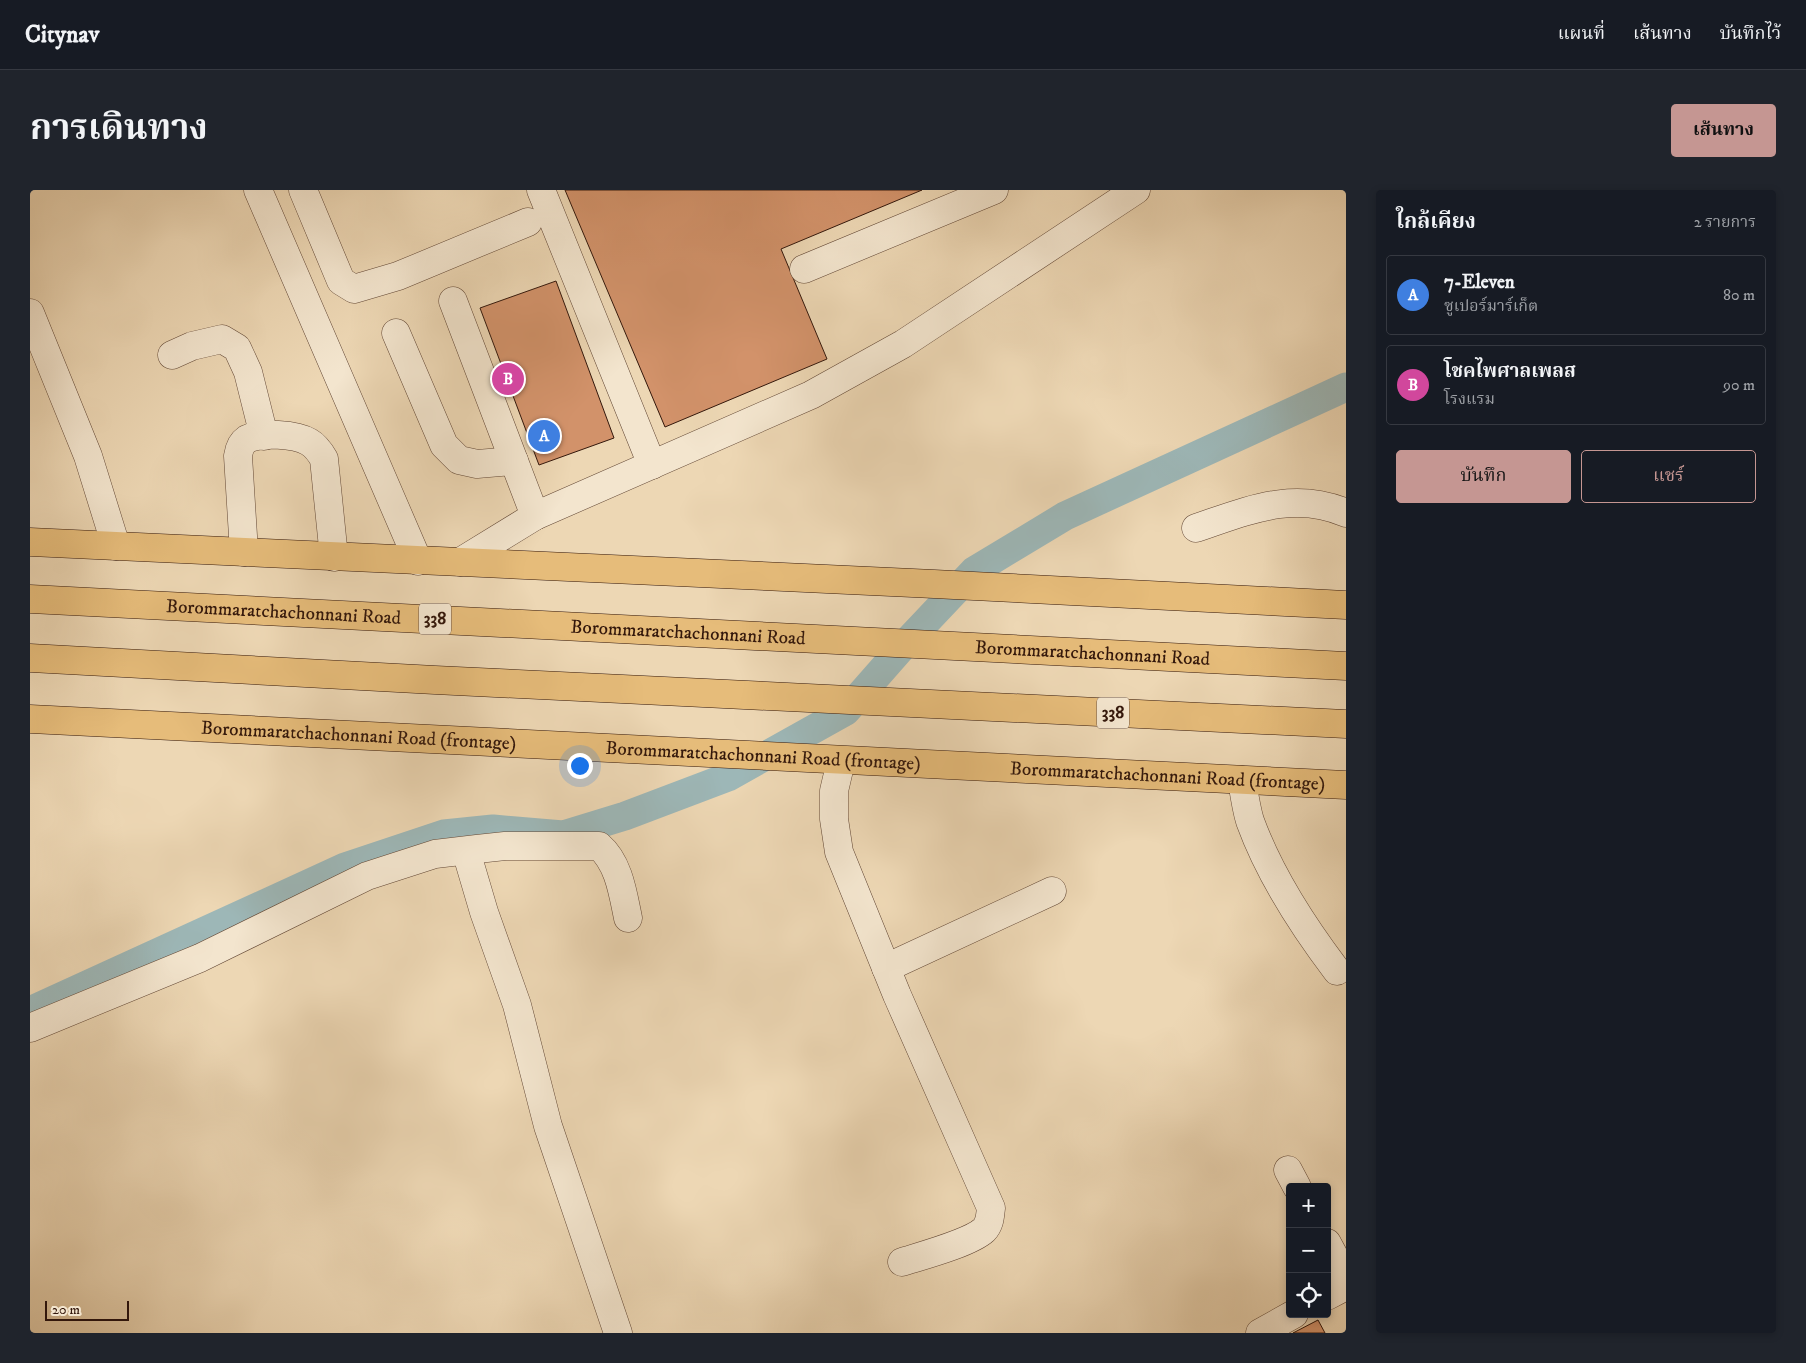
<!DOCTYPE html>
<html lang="th">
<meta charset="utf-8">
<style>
body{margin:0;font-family:"IM FELL DW Pica","Noto Serif Thai",serif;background:#20242c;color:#f1f3f6}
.controls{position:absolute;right:15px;bottom:15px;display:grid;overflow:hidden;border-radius:5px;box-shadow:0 2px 8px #0003}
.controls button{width:45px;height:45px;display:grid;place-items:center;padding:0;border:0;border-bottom:1px solid #363941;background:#171b24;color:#f1f3f6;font:25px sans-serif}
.scale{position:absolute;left:15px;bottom:12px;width:84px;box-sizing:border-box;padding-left:5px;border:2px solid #33170b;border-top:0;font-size:14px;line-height:18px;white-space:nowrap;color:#33170b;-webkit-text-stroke:4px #f3e5ce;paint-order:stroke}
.you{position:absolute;left:549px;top:575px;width:18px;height:18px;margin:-12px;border:4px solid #fff;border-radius:50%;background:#1a73e8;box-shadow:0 0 0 8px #1a73e833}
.badge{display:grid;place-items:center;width:32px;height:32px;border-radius:50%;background:#c59692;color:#fff;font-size:16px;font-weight:700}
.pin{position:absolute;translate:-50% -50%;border:2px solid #fff;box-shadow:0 1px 5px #0006}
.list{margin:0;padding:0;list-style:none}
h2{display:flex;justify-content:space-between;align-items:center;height:65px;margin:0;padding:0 20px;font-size:21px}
h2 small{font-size:16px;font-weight:400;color:#9ea1a6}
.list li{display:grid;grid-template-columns:32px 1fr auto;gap:15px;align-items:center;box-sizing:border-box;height:80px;margin:0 10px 10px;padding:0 10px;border:1px solid #363941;border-radius:5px}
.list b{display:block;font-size:19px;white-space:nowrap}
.list p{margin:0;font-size:16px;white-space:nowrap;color:#9ea1a6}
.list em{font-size:16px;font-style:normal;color:#9ea1a6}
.actions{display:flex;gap:10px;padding:15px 20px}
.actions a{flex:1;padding:11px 0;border:1px solid #c59692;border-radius:5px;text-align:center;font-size:18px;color:#c59692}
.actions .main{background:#c59692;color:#111}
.icon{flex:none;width:28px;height:28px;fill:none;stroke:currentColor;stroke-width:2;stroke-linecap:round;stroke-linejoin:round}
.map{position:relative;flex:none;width:1316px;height:1143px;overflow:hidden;border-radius:5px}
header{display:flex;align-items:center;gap:30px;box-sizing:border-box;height:70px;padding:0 25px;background:#171b24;border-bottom:1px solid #363941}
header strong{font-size:24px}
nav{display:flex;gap:28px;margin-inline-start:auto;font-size:18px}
.intro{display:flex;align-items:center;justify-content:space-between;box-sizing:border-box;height:120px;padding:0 30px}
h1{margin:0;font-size:35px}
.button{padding:12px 22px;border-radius:5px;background:#c59692;color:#111;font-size:18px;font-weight:700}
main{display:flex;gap:30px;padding:0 30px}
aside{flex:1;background:#171b24;border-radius:5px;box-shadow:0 2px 8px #0003}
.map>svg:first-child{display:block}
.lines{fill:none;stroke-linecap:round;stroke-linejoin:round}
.canal{stroke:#9db7b7;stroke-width:29}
.building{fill:#d2926a;stroke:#33170b}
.minor-casing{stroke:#624735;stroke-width:29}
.major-casing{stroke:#33170b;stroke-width:29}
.highway-casing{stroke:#33170b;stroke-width:29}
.minor{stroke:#f3e5ce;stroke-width:28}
.major{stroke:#e6bc7a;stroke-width:28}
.highway{stroke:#e6bc7a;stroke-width:28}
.labels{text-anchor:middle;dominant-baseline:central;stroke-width:5;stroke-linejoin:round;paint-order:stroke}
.shield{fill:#f3e5ce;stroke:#6d5546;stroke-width:1}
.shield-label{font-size:18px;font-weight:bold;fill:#33170b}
.street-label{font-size:19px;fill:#33170b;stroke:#f3e5ce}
</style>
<header>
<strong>Citynav</strong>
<nav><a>แผนที่</a><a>เส้นทาง</a><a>บันทึกไว้</a></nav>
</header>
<div class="intro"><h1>การเดินทาง</h1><a class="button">เส้นทาง</a></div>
<main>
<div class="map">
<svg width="1316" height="1143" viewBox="0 0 1316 1143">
<rect width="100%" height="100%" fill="#edd7b4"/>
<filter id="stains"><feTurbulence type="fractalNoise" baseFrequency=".004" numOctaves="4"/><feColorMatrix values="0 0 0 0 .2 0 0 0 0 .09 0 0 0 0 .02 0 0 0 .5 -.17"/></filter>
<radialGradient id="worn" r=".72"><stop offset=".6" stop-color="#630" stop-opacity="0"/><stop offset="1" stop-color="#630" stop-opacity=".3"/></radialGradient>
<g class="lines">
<polyline class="canal" points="0,821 315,677 414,644 463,639 533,645 595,626 698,587 816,521 874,455 944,381 1035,326 1316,197"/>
</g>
<g class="building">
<polygon points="535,0 892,0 751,59 797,169 635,237"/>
<polygon points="526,91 584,248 509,275 450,118"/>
<polygon points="1288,1130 1295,1143 1263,1143"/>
</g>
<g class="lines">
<defs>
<g id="minor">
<polyline points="228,0 388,371"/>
<polyline points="273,0 311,91 324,99 368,86 498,32"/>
<polyline points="511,0 622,275"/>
<polyline points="774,79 964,0"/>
<polyline points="423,111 505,326"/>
<polyline points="0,123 58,266 86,356"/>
<polyline points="366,143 414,255 429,270 447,274 484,271"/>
<polyline points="142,165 162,156 192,149 207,158 218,182 234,246"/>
<path d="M1166 338C1217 321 1264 300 1316 323"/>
<path d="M214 362 208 266C209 259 211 253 217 249 231 242 266 244 279 252 286 256 290 262 294 269L304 367"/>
<polyline points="430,372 505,326 781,205 873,154 1106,0"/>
<path d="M811 571 804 601V629L809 662 867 805 961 1018C960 1026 960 1034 954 1040 940 1053 891 1066 872 1072"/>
<path d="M1212 590C1214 603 1216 618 1220 631 1240 686 1272 735 1307 781"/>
<polyline points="436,661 454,722 487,815 518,936 588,1143"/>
<polyline points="856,778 1022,701"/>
<path d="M0 838 170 768 337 686 405 664 447 659 475 656H569C589 673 593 704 598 728"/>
<polyline points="1258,980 1267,997"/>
<polyline points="1297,1053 1316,1088"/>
<polyline points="1297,1106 1316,1096"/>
<polyline points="1230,1143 1264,1124"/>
</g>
<g id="major">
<polyline points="0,352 904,394 1316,415"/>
<path id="s1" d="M0 529 1316 595"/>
</g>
<g id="highway">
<path id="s2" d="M0 409 1316 476"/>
<polyline points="0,468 405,490 1316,534"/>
</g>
</defs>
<use href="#minor" class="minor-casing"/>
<use href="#major" class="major-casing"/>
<use href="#highway" class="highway-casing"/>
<use href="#minor" class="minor"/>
<use href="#major" class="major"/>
<use href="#highway" class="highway"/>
</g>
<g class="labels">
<g class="shield">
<rect x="389" y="413.5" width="32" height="31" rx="4"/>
<rect x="1067" y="507.5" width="32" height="31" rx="4"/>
</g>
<g class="shield-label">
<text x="405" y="429">338</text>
<text x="1083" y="523">338</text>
</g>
<g class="street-label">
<text stroke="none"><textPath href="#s2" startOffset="254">Borommaratchachonnani Road</textPath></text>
<text stroke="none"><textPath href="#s2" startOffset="659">Borommaratchachonnani Road</textPath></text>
<text stroke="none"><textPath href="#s2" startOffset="1064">Borommaratchachonnani Road</textPath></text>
<text stroke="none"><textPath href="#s1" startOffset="329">Borommaratchachonnani Road (frontage)</textPath></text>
<text stroke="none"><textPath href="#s1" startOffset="734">Borommaratchachonnani Road (frontage)</textPath></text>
<text stroke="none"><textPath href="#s1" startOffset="1139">Borommaratchachonnani Road (frontage)</textPath></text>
</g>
</g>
<rect width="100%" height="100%" filter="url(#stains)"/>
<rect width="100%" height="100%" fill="url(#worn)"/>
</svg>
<div class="controls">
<button>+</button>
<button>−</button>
<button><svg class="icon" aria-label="locate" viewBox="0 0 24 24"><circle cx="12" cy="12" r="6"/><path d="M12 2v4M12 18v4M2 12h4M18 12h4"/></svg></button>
</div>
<div class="scale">20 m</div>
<div class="you"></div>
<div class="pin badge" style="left:514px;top:246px;background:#3f7fe0">A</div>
<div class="pin badge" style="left:478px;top:189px;background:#d1479c">B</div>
</div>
<aside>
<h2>ใกล้เคียง<small>2 รายการ</small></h2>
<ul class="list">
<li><span class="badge" style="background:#3f7fe0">A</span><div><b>7-Eleven</b><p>ซูเปอร์มาร์เก็ต</p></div><em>80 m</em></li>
<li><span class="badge" style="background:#d1479c">B</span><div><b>โชคไพศาลเพลส</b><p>โรงแรม</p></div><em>90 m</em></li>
</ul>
<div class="actions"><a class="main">บันทึก</a><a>แชร์</a></div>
</aside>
</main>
